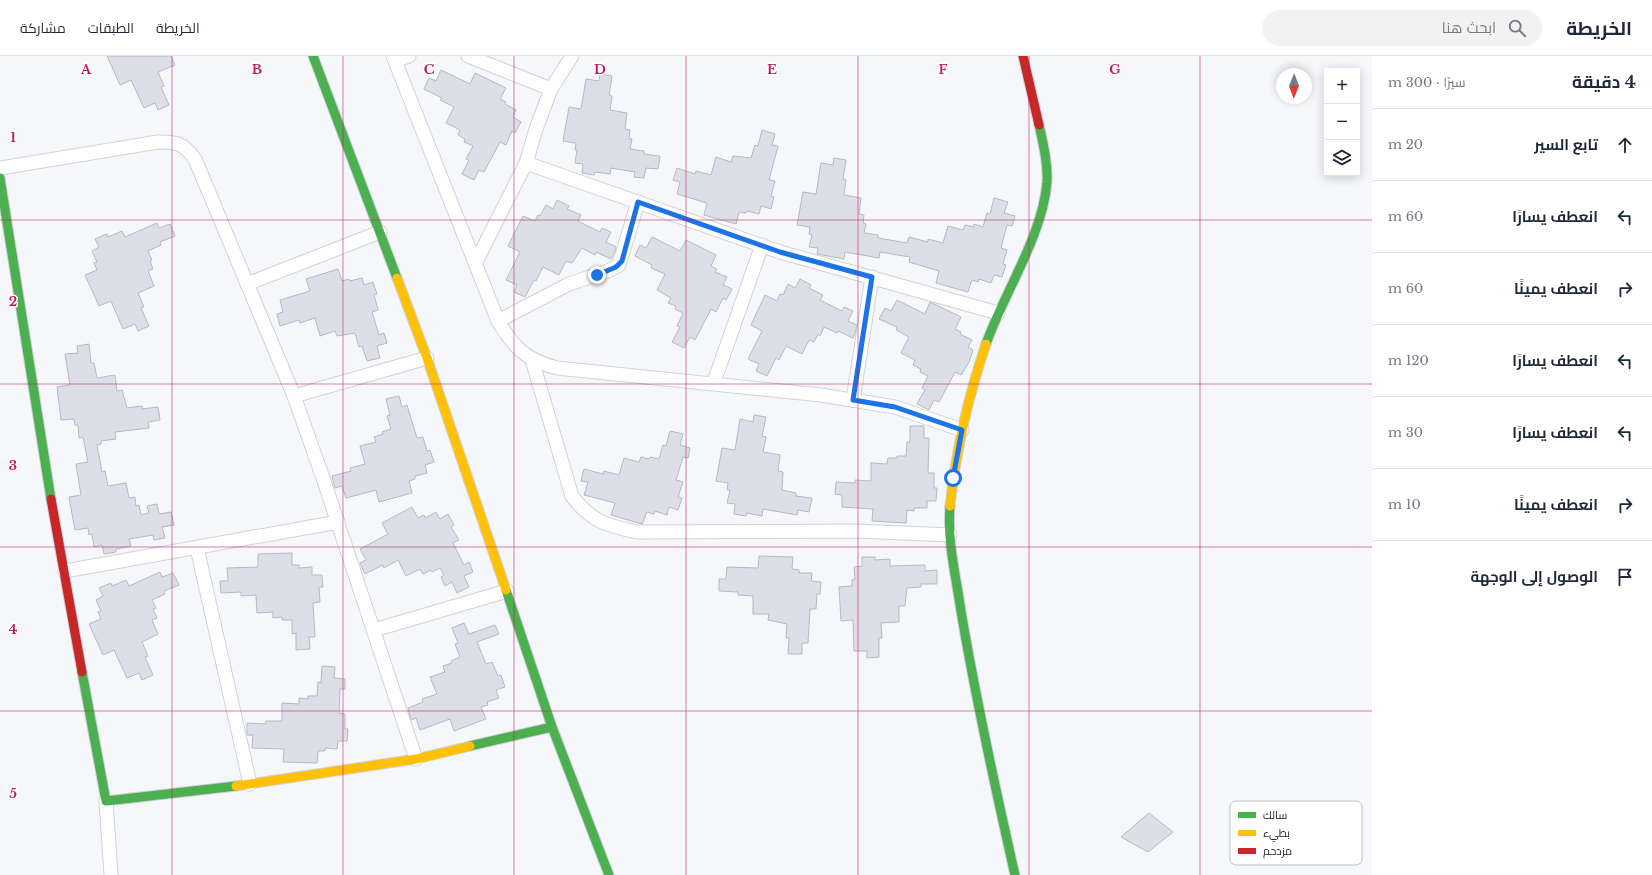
<!DOCTYPE html>
<html lang="ar">
<meta charset="utf-8">
<style>
body{margin:0;font-family:"Libre Baskerville",Cairo,serif;background:#f2f2f3;color:#1f2937;direction:rtl}
.controls{position:absolute;right:12px;top:12px;display:grid;overflow:hidden;border-radius:0px;box-shadow:0 2px 10px #0003}
.controls button{width:36px;height:36px;display:grid;place-items:center;padding:0;border:0;border-bottom:1px solid #e0e1e3;background:#fff;color:#1f2937;font:20px sans-serif}
.compass{position:absolute;left:1276px;top:12px;width:36px;height:36px;border-radius:50%;background:#fff;box-shadow:0 2px 10px #0003;rotate:181deg}
.stop{position:absolute;width:12px;height:12px;margin:-9px;border:3px solid #1a73e8;border-radius:50%;background:#fff}
.stop.end{background:#1a73e8;border-color:#fff;box-shadow:0 1px 4px #0008}
.list{margin:0;padding:0;list-style:none}
h2{display:flex;justify-content:space-between;align-items:center;height:52px;margin:0;padding:0 16px;font-size:17px}
h2 small{font-size:13px;font-weight:400;color:#747a83}
.list li{display:grid;grid-template-columns:26px 1fr auto;gap:12px;align-items:center;box-sizing:border-box;height:72px;padding:0 16px;border-top:1px solid #e0e1e3}
.list b{display:block;font-size:15px;white-space:nowrap}
.list em{font-size:13px;font-style:normal;color:#747a83}
.icon{flex:none;width:22px;height:22px;fill:none;stroke:currentColor;stroke-width:2;stroke-linecap:round;stroke-linejoin:round}
.map{position:relative;flex:none;width:1372px;height:819px;overflow:hidden;direction:ltr}
header{display:flex;align-items:center;gap:24px;box-sizing:border-box;height:56px;padding:0 20px;background:#fff;border-bottom:1px solid #e0e1e3}
header strong{font-size:19px}
nav{display:flex;gap:22px;margin-inline-start:auto;font-size:14px}
.search{width:280px;height:36px;background:#f2f2f3;display:flex;align-items:center;gap:10px;box-sizing:border-box;padding:0 14px;border-radius:22px;color:#747a83;font-size:15px}
main{display:flex}
aside{flex:1;background:#fff}
.map>svg:first-child{display:block}
.building{fill:#dddfe8;stroke:#b7b9c1}
.lines{fill:none;stroke-linecap:round;stroke-linejoin:round}
.street-casing{stroke:#d0d2da;stroke-width:15}
.fast-casing{stroke:#d0d2da;stroke-width:11}
.slow-casing{stroke:#d0d2da;stroke-width:11}
.jam-casing{stroke:#d0d2da;stroke-width:11}
.street{stroke:#fefefe;stroke-width:13}
.fast{stroke:#4caf50;stroke-width:9}
.slow{stroke:#ffc107;stroke-width:9}
.jam{stroke:#c62828;stroke-width:9}
.route{stroke:#1a73e8;stroke-width:5}
.grid{fill:none;stroke:#c2185b;stroke-width:1;stroke-opacity:0.55}
.key{fill:#fff;stroke:#bcbdc1;stroke-width:1}
.key-label{font-size:11px;fill:#202330}
.grid-label{font-size:13px;text-anchor:middle;font-weight:bold;fill:#c2185b;stroke:#fff;stroke-width:3;stroke-linejoin:round;paint-order:stroke}
</style>
<header>
<strong>الخريطة</strong>
<div class="search"><svg class="icon" aria-label="search" viewBox="0 0 24 24"><circle cx="10" cy="10" r="6"/><path d="M15 15l6 6"/></svg>ابحث هنا</div>
<nav><a>الخريطة</a><a>الطبقات</a><a>مشاركة</a></nav>
</header>
<main>
<aside>
<h2>4 دقيقة<small>سيرًا · 300 m</small></h2>
<ul class="list">
<li><svg class="icon" aria-label="ahead" viewBox="0 0 24 24"><path d="M12 20V5M6 11l6-6 6 6"/></svg><div><b>تابع السير</b></div><em>20 m</em></li>
<li><svg class="icon" aria-label="left" viewBox="0 0 24 24"><path d="M17 20v-9H6M10 6l-5 5 5 5"/></svg><div><b>انعطف يسارًا</b></div><em>60 m</em></li>
<li><svg class="icon" aria-label="right" viewBox="0 0 24 24"><path d="M7 20v-9h11M14 6l5 5-5 5"/></svg><div><b>انعطف يمينًا</b></div><em>60 m</em></li>
<li><svg class="icon" aria-label="left" viewBox="0 0 24 24"><path d="M17 20v-9H6M10 6l-5 5 5 5"/></svg><div><b>انعطف يسارًا</b></div><em>120 m</em></li>
<li><svg class="icon" aria-label="left" viewBox="0 0 24 24"><path d="M17 20v-9H6M10 6l-5 5 5 5"/></svg><div><b>انعطف يسارًا</b></div><em>30 m</em></li>
<li><svg class="icon" aria-label="right" viewBox="0 0 24 24"><path d="M7 20v-9h11M14 6l5 5-5 5"/></svg><div><b>انعطف يمينًا</b></div><em>10 m</em></li>
<li><svg class="icon" aria-label="arrive" viewBox="0 0 24 24"><path d="M6 21V4h12l-3 4 3 4H6"/></svg><div><b>الوصول إلى الوجهة</b></div></li>
</ul>
</aside>
<div class="map">
<svg width="1372" height="819" viewBox="0 0 1372 819">
<rect width="100%" height="100%" fill="#f6f7fb"/>
<g class="building">
<polygon points="107,0 171,0 175,9 158,16 164,30 161,31 169,49 158,54 155,47 144,52 131,24 120,29"/>
<polygon points="441,14 470,28 475,17 506,32 500,43 506,46 505,48 516,54 513,61 521,66 515,77 512,75 506,89 500,86 484,116 479,114 474,124 462,118 469,104 466,103 473,90 464,86 465,83 458,79 460,74 446,67 454,51 440,44 442,42 424,33 429,22 436,25"/>
<polygon points="600,18 612,20 609,39 612,40 610,54 627,57 625,73 630,74 629,83 632,83 630,93 644,95 644,98 660,100 658,113 646,112 644,122 634,121 635,116 611,112 610,118 595,116 594,119 582,117 583,108 575,107 577,94 575,94 576,87 563,85 569,51 581,53 586,23 599,25"/>
<polygon points="762,74 775,78 772,89 778,90 769,124 775,125 771,140 774,141 771,153 761,150 759,158 747,155 746,157 739,156 736,168 704,159 707,147 677,138 680,126 673,124 677,112 695,118 696,115 711,119 716,101 731,106 733,100 751,102 755,89 758,90"/>
<polygon points="834,102 846,104 843,123 846,124 844,139 861,142 859,158 864,159 863,167 866,168 864,177 878,179 878,182 907,187 909,181 928,186 928,183 943,187 948,170 963,174 965,169 974,171 974,168 983,171 987,157 990,158 994,142 1008,146 1004,157 1015,160 1012,170 1007,169 1001,192 1007,194 1003,208 1006,209 1002,221 994,219 991,227 979,223 978,226 972,224 968,236 936,227 939,215 909,206 910,201 880,196 879,202 845,196 844,203 817,198 818,192 809,191 812,179 809,178 810,171 797,169 803,136 816,138 821,107 833,109"/>
<polygon points="557,144 569,150 567,153 581,159 578,165 600,176 602,172 611,176 606,186 616,191 615,195 611,203 596,196 595,199 582,192 572,207 566,205 559,219 543,211 536,225 534,224 525,241 514,236 517,229 506,224 520,196 508,190 523,160 535,165 538,159 540,160 546,149 553,153"/>
<polygon points="157,167 159,172 170,168 175,180 160,186 161,189 148,195 152,204 150,205 153,213 148,215 154,230 138,237 144,251 141,252 149,270 138,275 135,268 123,273 111,245 99,250 85,219 97,214 94,207 97,206 92,195 99,191 95,183 107,178 108,181 122,175 125,181"/>
<polygon points="652,181 680,195 686,184 716,199 711,210 717,213 715,216 727,221 723,229 732,233 726,244 723,242 716,256 711,253 695,284 690,281 684,292 672,286 680,271 677,270 683,257 675,253 676,250 668,247 671,242 657,234 665,218 651,212 652,209 635,200 640,189 646,192"/>
<polygon points="338,213 342,225 349,223 350,225 362,222 364,229 373,226 377,238 374,239 378,254 372,256 379,279 384,277 387,287 377,290 380,302 367,305 362,290 359,291 355,277 337,280 335,275 320,280 315,262 300,267 299,264 280,270 277,258 283,256 280,244 310,235 306,223"/>
<polygon points="800,223 811,229 809,232 823,239 820,244 842,255 844,251 853,255 848,265 857,269 855,278 853,282 838,275 837,277 824,271 820,280 818,278 814,286 809,284 802,298 786,290 779,304 776,302 767,320 756,315 759,308 748,303 762,275 751,269 765,239 777,245 780,238 783,239 788,228 795,232"/>
<polygon points="897,244 925,258 930,246 961,261 955,273 961,276 960,278 972,284 968,291 973,294 969,306 961,319 955,316 939,346 934,344 929,354 917,348 925,334 922,332 928,320 920,316 921,313 913,309 915,304 901,297 909,281 896,274 897,271 879,263 885,252 891,255"/>
<polygon points="89,288 91,307 94,307 97,322 115,319 117,335 122,334 127,352 142,350 142,353 158,351 160,364 148,366 149,372 115,376 116,383 101,385 101,388 97,389 102,416 105,415 108,430 126,427 129,442 135,441 136,450 139,449 141,459 149,457 147,450 157,448 159,458 171,456 174,469 162,471 165,482 154,484 153,479 129,483 131,490 116,493 116,496 104,498 102,489 94,491 92,478 89,479 88,472 75,474 69,441 81,439 76,408 88,406 83,381 79,382 78,369 75,369 74,363 61,364 57,331 70,329 65,298 78,297 77,290"/>
<polygon points="399,340 402,351 407,349 417,382 423,381 427,395 430,394 434,406 425,409 427,417 415,420 415,423 409,425 412,437 379,446 376,434 346,442 342,430 335,432 332,420 351,415 350,412 365,408 360,390 376,386 374,381 383,378 382,376 391,373 387,360 390,359 386,343"/>
<polygon points="754,359 766,361 762,380 766,381 763,396 780,399 778,415 783,416 782,434 796,437 796,440 812,442 809,456 798,454 797,459 763,453 762,460 747,457 746,460 734,458 735,448 727,447 730,434 727,434 728,427 716,425 722,392 735,394 740,363 753,366"/>
<polygon points="910,370 924,370 924,382 929,382 928,417 934,417 934,432 937,432 936,445 927,445 927,452 914,452 914,455 907,454 906,467 872,465 873,453 842,451 842,439 835,438 836,426 855,427 855,424 871,425 871,407 887,408 888,402 897,402 897,400 906,400 907,386 910,386"/>
<polygon points="670,375 683,378 680,389 690,392 688,402 683,401 676,424 683,426 678,441 682,442 678,454 669,451 667,459 655,455 654,458 647,456 642,468 611,459 615,447 584,439 588,426 581,425 584,413 603,418 604,415 619,419 624,402 639,406 641,401 649,403 650,401 659,403 663,389 666,390"/>
<polygon points="412,451 418,462 424,459 425,462 436,456 440,463 448,458 454,469 451,471 459,484 453,487 464,509 469,506 473,516 464,520 469,531 457,537 452,526 445,530 441,521 444,519 440,512 432,516 431,514 423,518 420,513 406,520 398,504 384,512 383,509 365,518 360,507 366,504 360,493 388,478 382,467"/>
<polygon points="292,497 292,509 299,509 299,512 312,511 312,519 322,519 323,531 319,531 320,546 313,547 315,581 309,581 310,593 296,594 296,577 292,578 292,564 282,564 282,561 273,562 273,556 257,557 256,539 241,540 241,536 221,537 220,525 228,525 227,512 258,511 258,498"/>
<polygon points="759,500 793,501 792,513 799,514 799,517 812,517 811,525 821,526 820,538 817,538 816,553 810,553 808,587 802,587 802,598 788,598 789,582 786,582 787,568 768,564 769,558 753,558 753,540 738,539 738,536 719,535 719,523 726,523 727,511 758,512"/>
<polygon points="862,501 875,501 875,504 890,503 890,510 925,509 925,515 937,514 937,528 921,528 921,531 907,532 905,550 899,550 899,566 881,567 882,582 879,582 879,601 867,602 867,595 854,595 853,564 841,565 839,531 852,530 852,524 855,523 854,511 862,510"/>
<polygon points="160,516 162,521 173,517 179,529 164,535 165,538 152,544 156,552 153,553 157,562 152,564 158,578 142,586 148,600 145,601 153,619 142,624 139,617 127,622 114,594 103,599 89,568 101,563 98,556 101,555 96,544 103,540 99,532 111,527 112,530 126,524 129,530"/>
<polygon points="464,567 469,578 495,569 499,578 477,586 486,608 492,606 498,620 501,619 505,631 496,634 499,642 487,646 488,649 481,651 486,663 454,675 450,663 420,674 416,662 411,664 408,652 423,646 422,643 437,638 430,621 445,616 443,610 452,607 451,605 460,601 455,588 458,587 452,572"/>
<polygon points="322,610 335,611 334,622 345,623 345,633 340,633 339,657 345,658 345,673 348,673 347,685 338,685 337,693 325,692 325,695 318,695 317,707 283,706 284,693 252,692 253,679 247,679 247,667 266,668 266,665 282,665 282,647 299,648 299,642 308,643 308,640 317,640 318,626 321,627"/>
<polygon points="1149,757 1173,776 1148,796 1121,781"/>
</g>
<g class="lines">
<defs>
<g id="street">
<path d="M393 0 498 265C514 292 526 304 557 312L821 339 895 351 962 374"/>
<polyline points="468,0 551,33"/>
<polyline points="395,5 409,0"/>
<polyline points="526,107 780,196 998,257"/>
<path d="M0 112 158 86C178 86 183 87 195 103L294 340 323 422 416 703"/>
<polyline points="476,206 526,107 536,73 551,33 572,0"/>
<polyline points="247,228 380,176"/>
<polyline points="498,265 569,228 610,214 619,209 638,146"/>
<path d="M532 304 572 440C590 465 608 470 637 476L856 475 950 479"/>
<polyline points="714,326 762,189"/>
<polyline points="294,340 427,302"/>
<polyline points="853,344 872,221"/>
<polyline points="197,492 250,728"/>
<polyline points="65,515 338,466"/>
<polyline points="374,574 507,535"/>
<polyline points="106,745 111,819"/>
</g>
<g id="fast">
<polyline points="313,0 397,222"/>
<polyline points="0,122 51,443"/>
<path d="M986 288C1004 237 1043 179 1047 126 1048 107 1043 87 1039 69"/>
<path d="M950 450C947 486 956 520 961 555 976 644 995 731 1015 819"/>
<polyline points="506,534 552,671 609,819"/>
<polyline points="82,616 106,745 236,730"/>
<polyline points="470,690 552,671"/>
</g>
<g id="slow">
<polyline points="397,222 427,302 506,534"/>
<path d="M950 450C956 394 968 341 986 288"/>
<polyline points="236,730 416,703 470,690"/>
</g>
<g id="jam">
<polyline points="1023,0 1039,69"/>
<polyline points="51,443 82,616"/>
</g>
</defs>
<use href="#street" class="street-casing"/>
<use href="#fast" class="fast-casing"/>
<use href="#slow" class="slow-casing"/>
<use href="#jam" class="jam-casing"/>
<use href="#street" class="street"/>
<use href="#fast" class="fast"/>
<use href="#slow" class="slow"/>
<use href="#jam" class="jam"/>
</g>
<g class="lines">
<polyline class="route" points="597,219 616,211 622,205 638,146 780,196 872,221 853,344 895,351 962,374 953,422"/>
</g>
<path class="grid" d="M172 0V819M343 0V819M514 0V819M686 0V819M858 0V819M1029 0V819M1200 0V819M0 164H1372M0 328H1372M0 491H1372M0 655H1372"/>
<rect x="1230" y="745" width="132" height="64" rx="6" class="key"/>
<rect x="1238" y="756" width="18" height="6" fill="#4caf50"/>
<rect x="1238" y="774" width="18" height="6" fill="#ffc107"/>
<rect x="1238" y="792" width="18" height="6" fill="#c62828"/>
<g class="key-label">
<text x="1263" y="763">سالك</text>
<text x="1263" y="781">بطيء</text>
<text x="1263" y="799">مزدحم</text>
</g>
<g class="grid-label">
<text x="86" y="18">A</text>
<text x="257" y="18">B</text>
<text x="429" y="18">C</text>
<text x="600" y="18">D</text>
<text x="772" y="18">E</text>
<text x="943" y="18">F</text>
<text x="1115" y="18">G</text>
<text x="13" y="86">1</text>
<text x="13" y="250">2</text>
<text x="13" y="414">3</text>
<text x="13" y="578">4</text>
<text x="13" y="742">5</text>
</g>
</svg>
<div class="controls">
<button>+</button>
<button>−</button>
<button><svg class="icon" aria-label="layers" viewBox="0 0 24 24"><path d="M12 4l9 5-9 5-9-5zM3 14l9 5 9-5"/></svg></button>
</div>
<svg class="compass" viewBox="-18 -18 36 36"><path d="M0-13l5 13h-10z" fill="#e53935"/><path d="M0 13l5-13h-10z" fill="#747a83"/></svg>
<div class="stop" style="left:953px;top:422px"></div>
<div class="stop end" style="left:597px;top:219px"></div>
</div>
</main>
